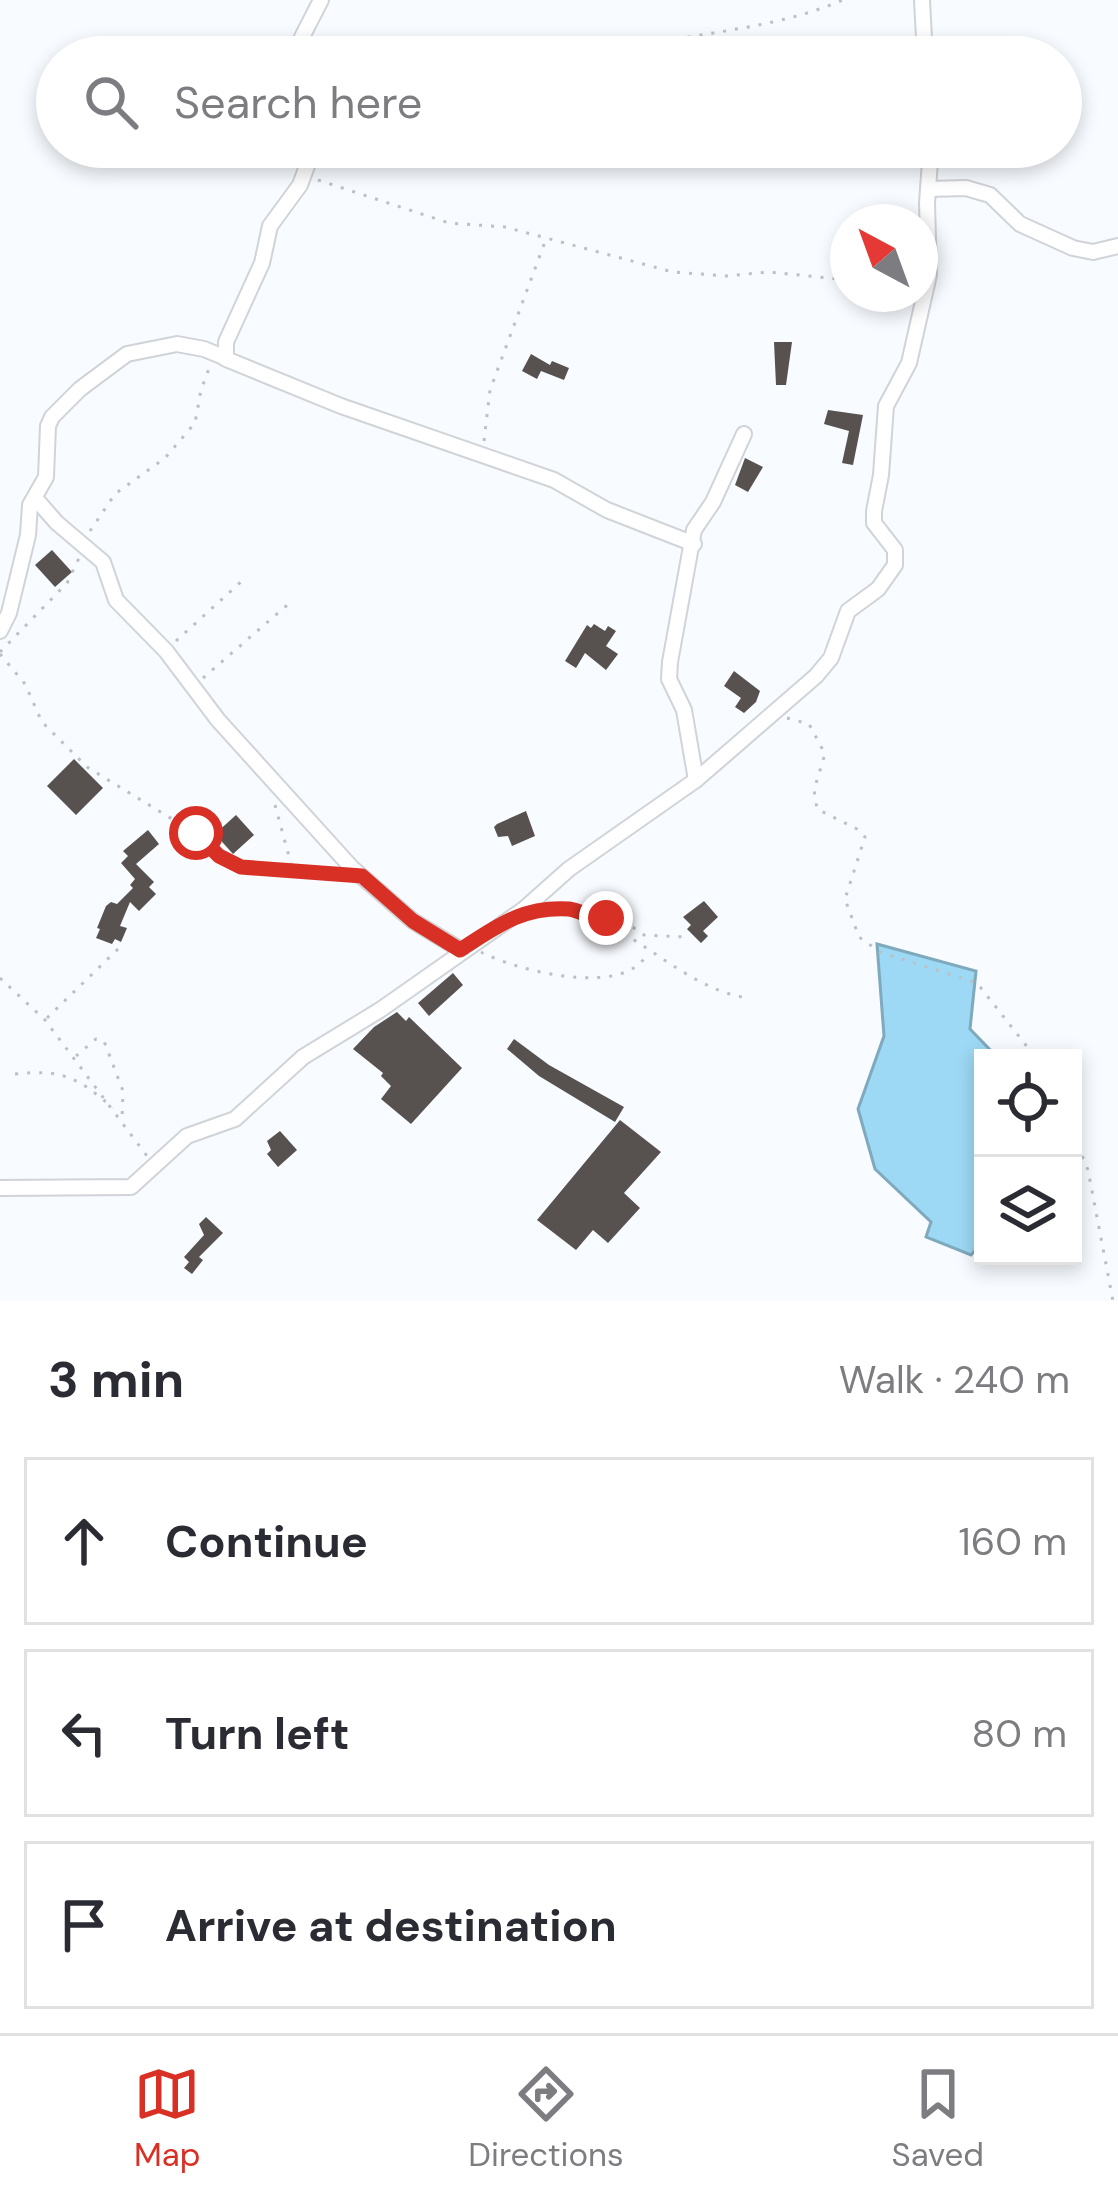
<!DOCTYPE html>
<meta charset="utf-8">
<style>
body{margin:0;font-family:"DM Sans",sans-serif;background:#f2f2f3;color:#2b2b33}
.controls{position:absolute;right:36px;bottom:36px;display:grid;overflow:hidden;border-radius:0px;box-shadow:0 6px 18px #0003}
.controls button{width:108px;height:108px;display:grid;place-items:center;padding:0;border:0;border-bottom:3px solid #e1e1e2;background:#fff;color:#2b2b33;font:60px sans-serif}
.compass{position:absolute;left:830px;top:204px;width:108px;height:108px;border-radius:50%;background:#fff;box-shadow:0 6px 18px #0003;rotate:319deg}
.stop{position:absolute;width:36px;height:36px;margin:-27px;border:9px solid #d93025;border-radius:50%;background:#fff}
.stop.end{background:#d93025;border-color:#fff;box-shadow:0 3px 12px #0008}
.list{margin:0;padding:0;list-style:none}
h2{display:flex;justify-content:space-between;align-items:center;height:156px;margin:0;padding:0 48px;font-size:51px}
h2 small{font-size:39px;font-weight:400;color:#7c7c81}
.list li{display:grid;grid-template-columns:78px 1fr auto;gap:36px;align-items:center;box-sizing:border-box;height:168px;margin:0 24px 24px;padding:0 24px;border:3px solid #e1e1e2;border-radius:0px}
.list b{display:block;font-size:45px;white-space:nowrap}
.list em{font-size:39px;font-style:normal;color:#7c7c81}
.icon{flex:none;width:66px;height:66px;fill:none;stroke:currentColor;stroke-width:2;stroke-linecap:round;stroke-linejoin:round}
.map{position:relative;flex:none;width:1118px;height:1301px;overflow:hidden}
.search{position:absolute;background:#fff;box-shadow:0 6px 18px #0003;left:36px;right:36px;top:36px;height:132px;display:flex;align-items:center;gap:30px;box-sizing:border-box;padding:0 42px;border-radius:66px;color:#7c7c81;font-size:45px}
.sheet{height:732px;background:#fff}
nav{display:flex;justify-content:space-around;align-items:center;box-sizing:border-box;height:168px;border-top:3px solid #e1e1e2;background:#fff;font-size:33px;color:#7c7c81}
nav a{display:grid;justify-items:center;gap:6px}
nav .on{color:#d93025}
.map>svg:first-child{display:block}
.water{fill:#9dd8f4;stroke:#7fa9bd;stroke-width:3}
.building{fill:#57524f}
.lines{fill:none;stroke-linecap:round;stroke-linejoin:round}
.minor-casing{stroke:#d0d3d8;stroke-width:18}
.path{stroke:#bdc0c3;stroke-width:3;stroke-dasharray:3 9;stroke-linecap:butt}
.minor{stroke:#fff;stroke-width:14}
.route{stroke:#d93025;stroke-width:15}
</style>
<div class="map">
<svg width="1118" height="1301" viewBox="0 0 1118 1301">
<rect width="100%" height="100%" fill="#f8fbff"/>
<polygon class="water" points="877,944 976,971 970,1029 998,1058 983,1058 983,1242 971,1255 926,1237 931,1222 875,1169 858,1109 884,1036"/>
<g class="building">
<polygon points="774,342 792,342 786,385 776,385"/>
<polygon points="531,354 550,365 552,361 569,368 564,380 541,371 537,379 522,371"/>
<polygon points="828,410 863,415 853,465 842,463 849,431 824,424"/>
<polygon points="745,458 763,467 748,492 735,485"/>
<polygon points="52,550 72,572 55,587 35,565"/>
<polygon points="594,624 605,631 608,626 616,631 606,646 618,654 606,670 585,653 576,668 565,661 587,625 591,628"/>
<polygon points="734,671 760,691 756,702 744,713 735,707 741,698 724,686"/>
<polygon points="74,759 103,788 76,815 47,786"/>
<polygon points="526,811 535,836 512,846 508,836 498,837 494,827 497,824"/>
<polygon points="236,815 254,835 233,854 215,834"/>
<polygon points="148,830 159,844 136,864 154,882 149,887 156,894 139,911 130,902 120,926 127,928 121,942 115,939 112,944 96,938 100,929 97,928 106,906 111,902 117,904 133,888 130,885 135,879 121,863 128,856 123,851"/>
<polygon points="704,901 718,917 703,931 708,936 701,943 687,929 691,925 683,917"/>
<polygon points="453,973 463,985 429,1016 418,1003"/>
<polygon points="397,1012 406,1021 409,1017 462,1068 411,1124 381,1099 391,1086 381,1076 383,1073 353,1049 374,1027"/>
<polygon points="514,1039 549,1065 624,1107 615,1122 539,1076 507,1049"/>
<polygon points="620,1120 661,1152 624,1193 640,1208 608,1243 593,1230 576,1250 537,1220"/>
<polygon points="280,1131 297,1150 278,1167 267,1154 271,1150 267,1141"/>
<polygon points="206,1217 223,1233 199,1257 203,1260 192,1274 184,1268 189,1262 184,1257 204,1235 199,1224"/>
</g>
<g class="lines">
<defs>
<g id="minor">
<polyline points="922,0 925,57"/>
<polyline points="298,57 302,37 321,0"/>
<polyline points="314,147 300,185 270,226 262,263 226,342 226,359 341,406 554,480 607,510 694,544"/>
<polyline points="928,189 966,188 990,195 1020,224 1073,248 1093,252 1118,246"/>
<polyline points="35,498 57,523 103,562 116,600 166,651 218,720 352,868 413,921 461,950"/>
<polyline points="0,631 9,613 28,535 30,505 46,477 48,426 52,417 80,389 127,354 177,344 204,349 226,358"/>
<polyline points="696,780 684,710 669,679 670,662 694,530 713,502 744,434"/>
<polyline points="0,1188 131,1187 187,1136 235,1119 303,1057 380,1010 524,909 569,869 696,780 816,676 831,658 848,611 878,589 895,565 895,550 874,523 874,511 881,475 886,406 909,363 929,275 927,203 931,147"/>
</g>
</defs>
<use href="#minor" class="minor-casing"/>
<g class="path">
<path d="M606 57C686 30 763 34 843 0"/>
<polyline points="318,180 449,223 505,227 673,272 726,276 769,272 848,280"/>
<polyline points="484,441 490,390 546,239"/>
<polyline points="90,531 115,494 165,458 195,423 201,390 210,366"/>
<polyline points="176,641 243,580"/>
<polyline points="0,652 67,583 80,556"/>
<polyline points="0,654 25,684 42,722 87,767 195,833 219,856 241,867 268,871 341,875"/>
<polyline points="203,678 293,600"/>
<polyline points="787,718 809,724 825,754 814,790 817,809 857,829 865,837 845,899 859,937 880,952 977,983 1036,1058"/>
<polyline points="275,805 293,871"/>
<path d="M544 911C619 905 670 983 742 997"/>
<polyline points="599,919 624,921 644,935 684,937"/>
<path d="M481 952C517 971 627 999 648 952"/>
<polyline points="0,978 45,1020 147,1156"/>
<polyline points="47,1018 118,949"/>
<polyline points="76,1056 96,1039 104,1041 123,1091 122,1119"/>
<path d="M15 1074C63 1069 77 1077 113 1108"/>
<polyline points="1073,1134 1088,1170 1113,1301"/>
</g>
<use href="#minor" class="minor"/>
</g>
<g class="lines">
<path class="route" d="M196 833 219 856 241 867 362 876 413 921 460 950C497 926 523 906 569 909 583 911 592 920 606 918"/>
</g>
</svg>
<div class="controls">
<button><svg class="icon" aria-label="locate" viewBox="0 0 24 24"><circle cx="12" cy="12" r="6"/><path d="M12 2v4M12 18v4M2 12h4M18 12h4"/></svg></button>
<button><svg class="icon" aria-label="layers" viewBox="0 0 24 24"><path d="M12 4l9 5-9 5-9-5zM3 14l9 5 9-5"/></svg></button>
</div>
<svg class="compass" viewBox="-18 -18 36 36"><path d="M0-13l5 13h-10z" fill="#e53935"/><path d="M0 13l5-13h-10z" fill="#7c7c81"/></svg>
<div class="stop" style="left:196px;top:833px"></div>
<div class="stop end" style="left:606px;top:918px"></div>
<div class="search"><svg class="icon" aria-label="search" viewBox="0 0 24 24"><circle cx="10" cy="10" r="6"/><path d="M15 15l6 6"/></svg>Search here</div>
</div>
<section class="sheet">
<h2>3 min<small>Walk · 240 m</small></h2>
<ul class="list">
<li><svg class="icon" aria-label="ahead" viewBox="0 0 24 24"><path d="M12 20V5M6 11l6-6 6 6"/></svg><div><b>Continue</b></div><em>160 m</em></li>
<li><svg class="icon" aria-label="left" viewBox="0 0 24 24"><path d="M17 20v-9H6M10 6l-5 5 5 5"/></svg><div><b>Turn left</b></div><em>80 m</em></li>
<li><svg class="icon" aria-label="arrive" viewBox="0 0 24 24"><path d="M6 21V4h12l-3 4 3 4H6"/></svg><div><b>Arrive at destination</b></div></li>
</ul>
</section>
<nav>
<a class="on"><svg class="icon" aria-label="map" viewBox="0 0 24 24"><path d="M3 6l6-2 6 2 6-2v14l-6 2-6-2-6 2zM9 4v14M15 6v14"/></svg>Map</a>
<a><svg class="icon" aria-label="directions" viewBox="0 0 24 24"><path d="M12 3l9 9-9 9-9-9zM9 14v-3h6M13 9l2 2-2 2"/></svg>Directions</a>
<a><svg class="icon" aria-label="saved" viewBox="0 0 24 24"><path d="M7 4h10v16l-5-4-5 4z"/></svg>Saved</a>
</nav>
